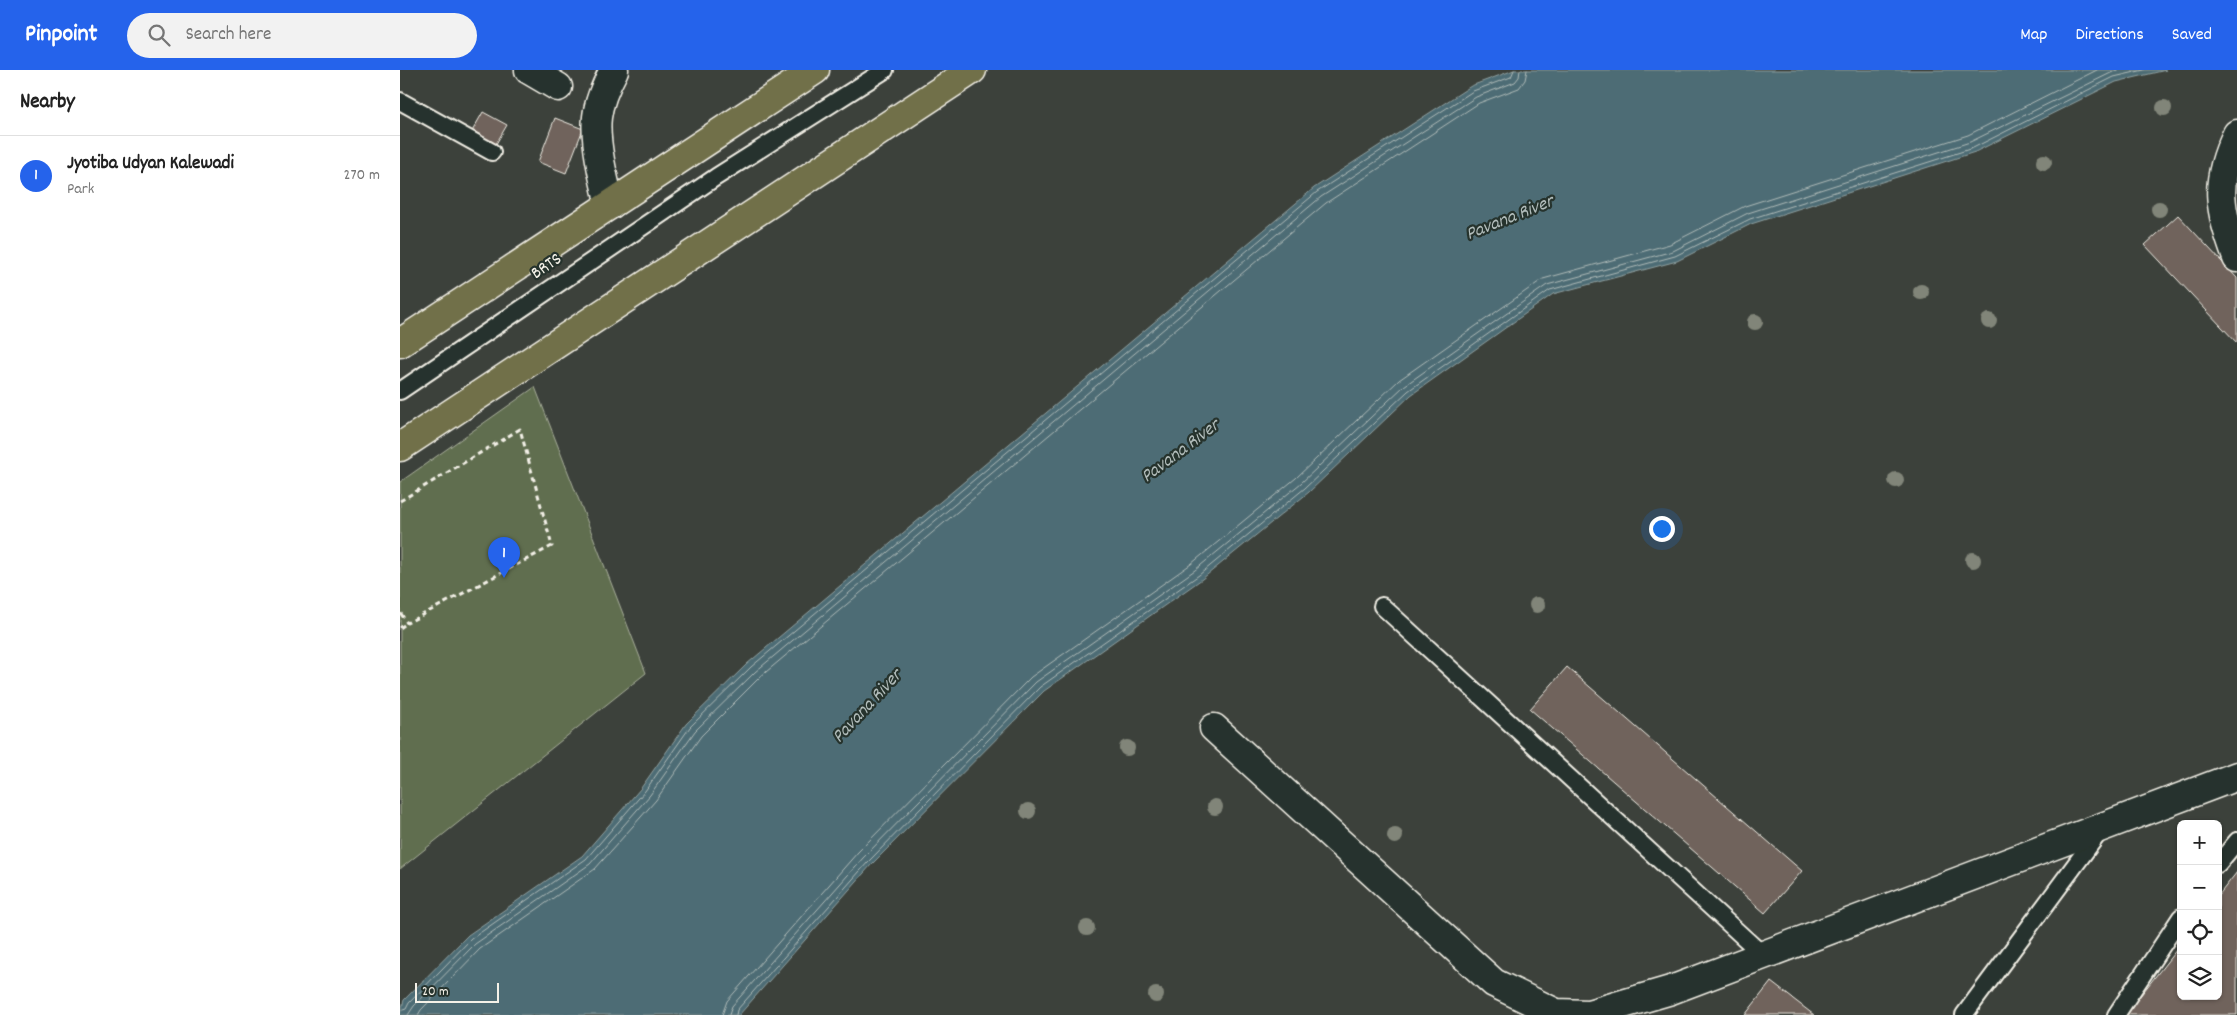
<!DOCTYPE html>
<meta charset="utf-8">
<style>
body{margin:0;font-family:Dekko,sans-serif;background:#f2f2f2;color:#222}
.controls{position:absolute;right:15px;bottom:15px;display:grid;overflow:hidden;border-radius:8px;box-shadow:0 1px 4px #0004}
.controls button{width:45px;height:45px;display:grid;place-items:center;padding:0;border:0;border-bottom:1px solid #e0e0e0;background:#fff;color:#222;font:25px sans-serif}
.scale{position:absolute;left:15px;bottom:12px;width:84px;box-sizing:border-box;padding-left:5px;border:2px solid #f4f1e8;border-top:0;font-size:14px;line-height:18px;white-space:nowrap;color:#f4f1e8;-webkit-text-stroke:4px #26332d;paint-order:stroke}
.you{position:absolute;left:1261px;top:458px;width:18px;height:18px;margin:-12px;border:4px solid #fff;border-radius:50%;background:#1a73e8;box-shadow:0 0 0 8px #1a73e833}
.badge{display:grid;place-items:center;width:32px;height:32px;border-radius:50%;background:#2563eb;color:#fff;font-size:16px;font-weight:700}
.pin{position:absolute;translate:-50% -41px;filter:drop-shadow(0 1px 2px #0008)}
.pin::after{content:'';position:absolute;top:26px;width:18px;height:15px;background:inherit;clip-path:polygon(0 0,100% 0,50% 100%)}
.list{margin:0;padding:0;list-style:none}
h2{display:flex;justify-content:space-between;align-items:center;height:65px;margin:0;padding:0 20px;font-size:21px}
h2 small{font-size:16px;font-weight:400;color:#767676}
.list li{display:grid;grid-template-columns:32px 1fr auto;gap:15px;align-items:center;box-sizing:border-box;height:80px;padding:0 20px;border-top:1px solid #e0e0e0}
.list b{display:block;font-size:19px;white-space:nowrap}
.list p{margin:0;font-size:16px;white-space:nowrap;color:#767676}
.list em{font-size:16px;font-style:normal;color:#767676}
.icon{flex:none;width:28px;height:28px;fill:none;stroke:currentColor;stroke-width:2;stroke-linecap:round;stroke-linejoin:round}
.map{position:relative;flex:none;width:1837px;height:945px;overflow:hidden}
header{display:flex;align-items:center;gap:30px;box-sizing:border-box;height:70px;padding:0 25px;background:#2563eb;color:#fff}
header strong{font-size:24px}
nav{display:flex;gap:28px;margin-inline-start:auto;font-size:18px}
.search{width:350px;height:45px;background:#f2f2f2;display:flex;align-items:center;gap:12px;box-sizing:border-box;padding:0 18px;border-radius:28px;color:#767676;font-size:19px}
main{display:flex}
aside{flex:1;background:#fff}
.map>svg:first-child{display:block}
.green{fill:#606e50;stroke:#aab09c}
.water{fill:#4d6c74;stroke:#90a1a2}
.lines{fill:none;stroke-linecap:round;stroke-linejoin:round}
.shore{stroke:#b1bcba;stroke-width:1}
.building{fill:#6f635c;stroke:#f4f1e8}
.service-casing{stroke:#f4f1e8;stroke-width:20}
.minor-casing{stroke:#f4f1e8;stroke-width:31}
.primary-casing{stroke:#f4f1e8;stroke-width:31}
.path{stroke:#f4f1e8;stroke-width:3;stroke-dasharray:5 4;stroke-linecap:butt}
.service{stroke:#26332d;stroke-width:16}
.minor{stroke:#26332d;stroke-width:28}
.primary{stroke:#71704a;stroke-width:28}
.tree{fill:#818579}
.labels{text-anchor:middle;dominant-baseline:central;stroke-width:4.5;stroke-linejoin:round;paint-order:stroke}
.street-label{font-size:18px;fill:#f4f1e8;stroke:#26332d}
.water-label{font-size:19px;font-style:italic;fill:#b1bcba;stroke:#26332d}
</style>
<header>
<strong>Pinpoint</strong>
<div class="search"><svg class="icon" aria-label="search" viewBox="0 0 24 24"><circle cx="10" cy="10" r="6"/><path d="M15 15l6 6"/></svg>Search here</div>
<nav><a>Map</a><a>Directions</a><a>Saved</a></nav>
</header>
<main>
<aside>
<h2>Nearby<small></small></h2>
<ul class="list">
<li><span class="badge">1</span><div><b>Jyotiba Udyan Kalewadi</b><p>Park</p></div><em>270 m</em></li>
</ul>
</aside>
<div class="map">
<svg width="1837" height="945" viewBox="0 0 1837 945">
<rect width="100%" height="100%" fill="#3c413b"/>
<filter id="ink" filterUnits="userSpaceOnUse"><feTurbulence type="fractalNoise" baseFrequency=".02" numOctaves="2"/><feDisplacementMap in="SourceGraphic" scale="10" xChannelSelector="R" yChannelSelector="G"/><feConvolveMatrix kernelMatrix="1 2 1 2 8 2 1 2 1" color-interpolation-filters="sRGB"/></filter>
<g filter="url(#ink)">
<polygon class="green" points="135,317 246,603 0,799 0,412"/>
<polygon class="water" points="1114,0 1766,0 1716,12 1575,82 1351,154 1277,191 1153,224 1011,325 909,422 802,509 644,621 471,795 339,945 0,945 4,930 68,865 182,786 241,718 286,654 347,594 914,118 1071,16"/>
<g class="lines">
<g class="shore">
<polyline points="0,941 6,939 9,933 71,869 186,789 245,721 290,657 351,597 917,122 1073,21 1111,7 1114,0"/>
<polyline points="8,945 14,936 75,874 190,794 250,725 295,661 355,602 921,127 1076,27 1115,12 1119,7 1120,0"/>
<polyline points="18,945 21,940 80,879 195,799 256,730 301,666 360,607 926,133 1079,33 1119,18 1125,10 1127,0"/>
<polyline points="322,945 327,931 458,782 631,607 791,494 896,408 999,310 1143,209 1270,174 1345,136 1568,65 1697,0"/>
<polyline points="329,945 332,936 463,788 636,612 795,500 901,413 1004,316 1147,215 1273,181 1348,143 1570,72 1717,0"/>
<polyline points="336,945 337,940 468,792 640,617 799,505 905,418 1008,321 1150,220 1275,186 1350,149 1573,78 1714,7 1744,0"/>
</g>
</g>
<g class="building">
<polygon points="83,42 107,55 93,79 70,65"/>
<polygon points="155,48 183,59 166,103 138,92"/>
<polygon points="1778,145 1837,208 1837,273 1745,175"/>
<polygon points="1167,597 1402,801 1365,843 1130,639"/>
<polygon points="1837,802 1837,945 1725,945 1781,874 1781,926 1818,926 1818,826"/>
<polygon points="1371,912 1414,945 1345,945"/>
</g>
<g class="lines">
<defs>
<g id="service">
<polyline points="0,31 92,82"/>
<polyline points="0,321 316,107 485,0"/>
<polyline points="982,536 1363,885"/>
<polyline points="1818,794 1837,771"/>
<polyline points="1564,945 1701,760"/>
<polyline points="1716,945 1781,847"/>
</g>
<g id="minor">
<polyline points="129,0 158,17"/>
<path d="M1837 64C1813 113 1819 138 1837 188"/>
<path d="M210 135C204 111 194 71 197 47 199 30 206 15 214 0"/>
<polyline points="814,658 1094,913 1156,943 1189,944 1271,920 1837,706"/>
</g>
<g id="primary">
<polyline points="0,273 415,0"/>
<polyline points="0,377 572,0"/>
</g>
</defs>
<use href="#service" class="service-casing"/>
<use href="#minor" class="minor-casing"/>
<use href="#primary" class="primary-casing"/>
<g class="path">
<polyline points="0,431 120,359 152,476 7,553 0,542"/>
<polyline points="0,558 7,553"/>
</g>
<use href="#service" class="service"/>
<use href="#minor" class="minor"/>
<use href="#primary" class="primary"/>
</g>
<g class="tree">
<circle cx="1764" cy="38" r="8"/>
<circle cx="1644" cy="92" r="8"/>
<circle cx="1759" cy="139" r="8"/>
<circle cx="1521" cy="222" r="8"/>
<circle cx="1589" cy="251" r="8"/>
<circle cx="1355" cy="252" r="8"/>
<circle cx="1496" cy="410" r="8"/>
<circle cx="1573" cy="490" r="8"/>
<circle cx="1137" cy="535" r="8"/>
<circle cx="727" cy="678" r="8"/>
<circle cx="815" cy="737" r="8"/>
<circle cx="628" cy="741" r="8"/>
<circle cx="995" cy="766" r="8"/>
<circle cx="687" cy="858" r="8"/>
<circle cx="756" cy="925" r="8"/>
</g>
</g>
<g class="labels">
<g class="street-label">
<text transform="translate(147 197) rotate(-34)">BRTS</text>
</g>
<g class="water-label">
<text transform="translate(1110 149) rotate(-22)">Pavana River</text>
<text transform="translate(781 382) rotate(-37)">Pavana River</text>
<text transform="translate(468 637) rotate(-47)">Pavana River</text>
</g>
</g>
</svg>
<div class="controls">
<button>+</button>
<button>−</button>
<button><svg class="icon" aria-label="locate" viewBox="0 0 24 24"><circle cx="12" cy="12" r="6"/><path d="M12 2v4M12 18v4M2 12h4M18 12h4"/></svg></button>
<button><svg class="icon" aria-label="layers" viewBox="0 0 24 24"><path d="M12 4l9 5-9 5-9-5zM3 14l9 5 9-5"/></svg></button>
</div>
<div class="scale">20 m</div>
<div class="you"></div>
<div class="pin badge" style="left:104px;top:508px">1</div>
</div>
</main>
